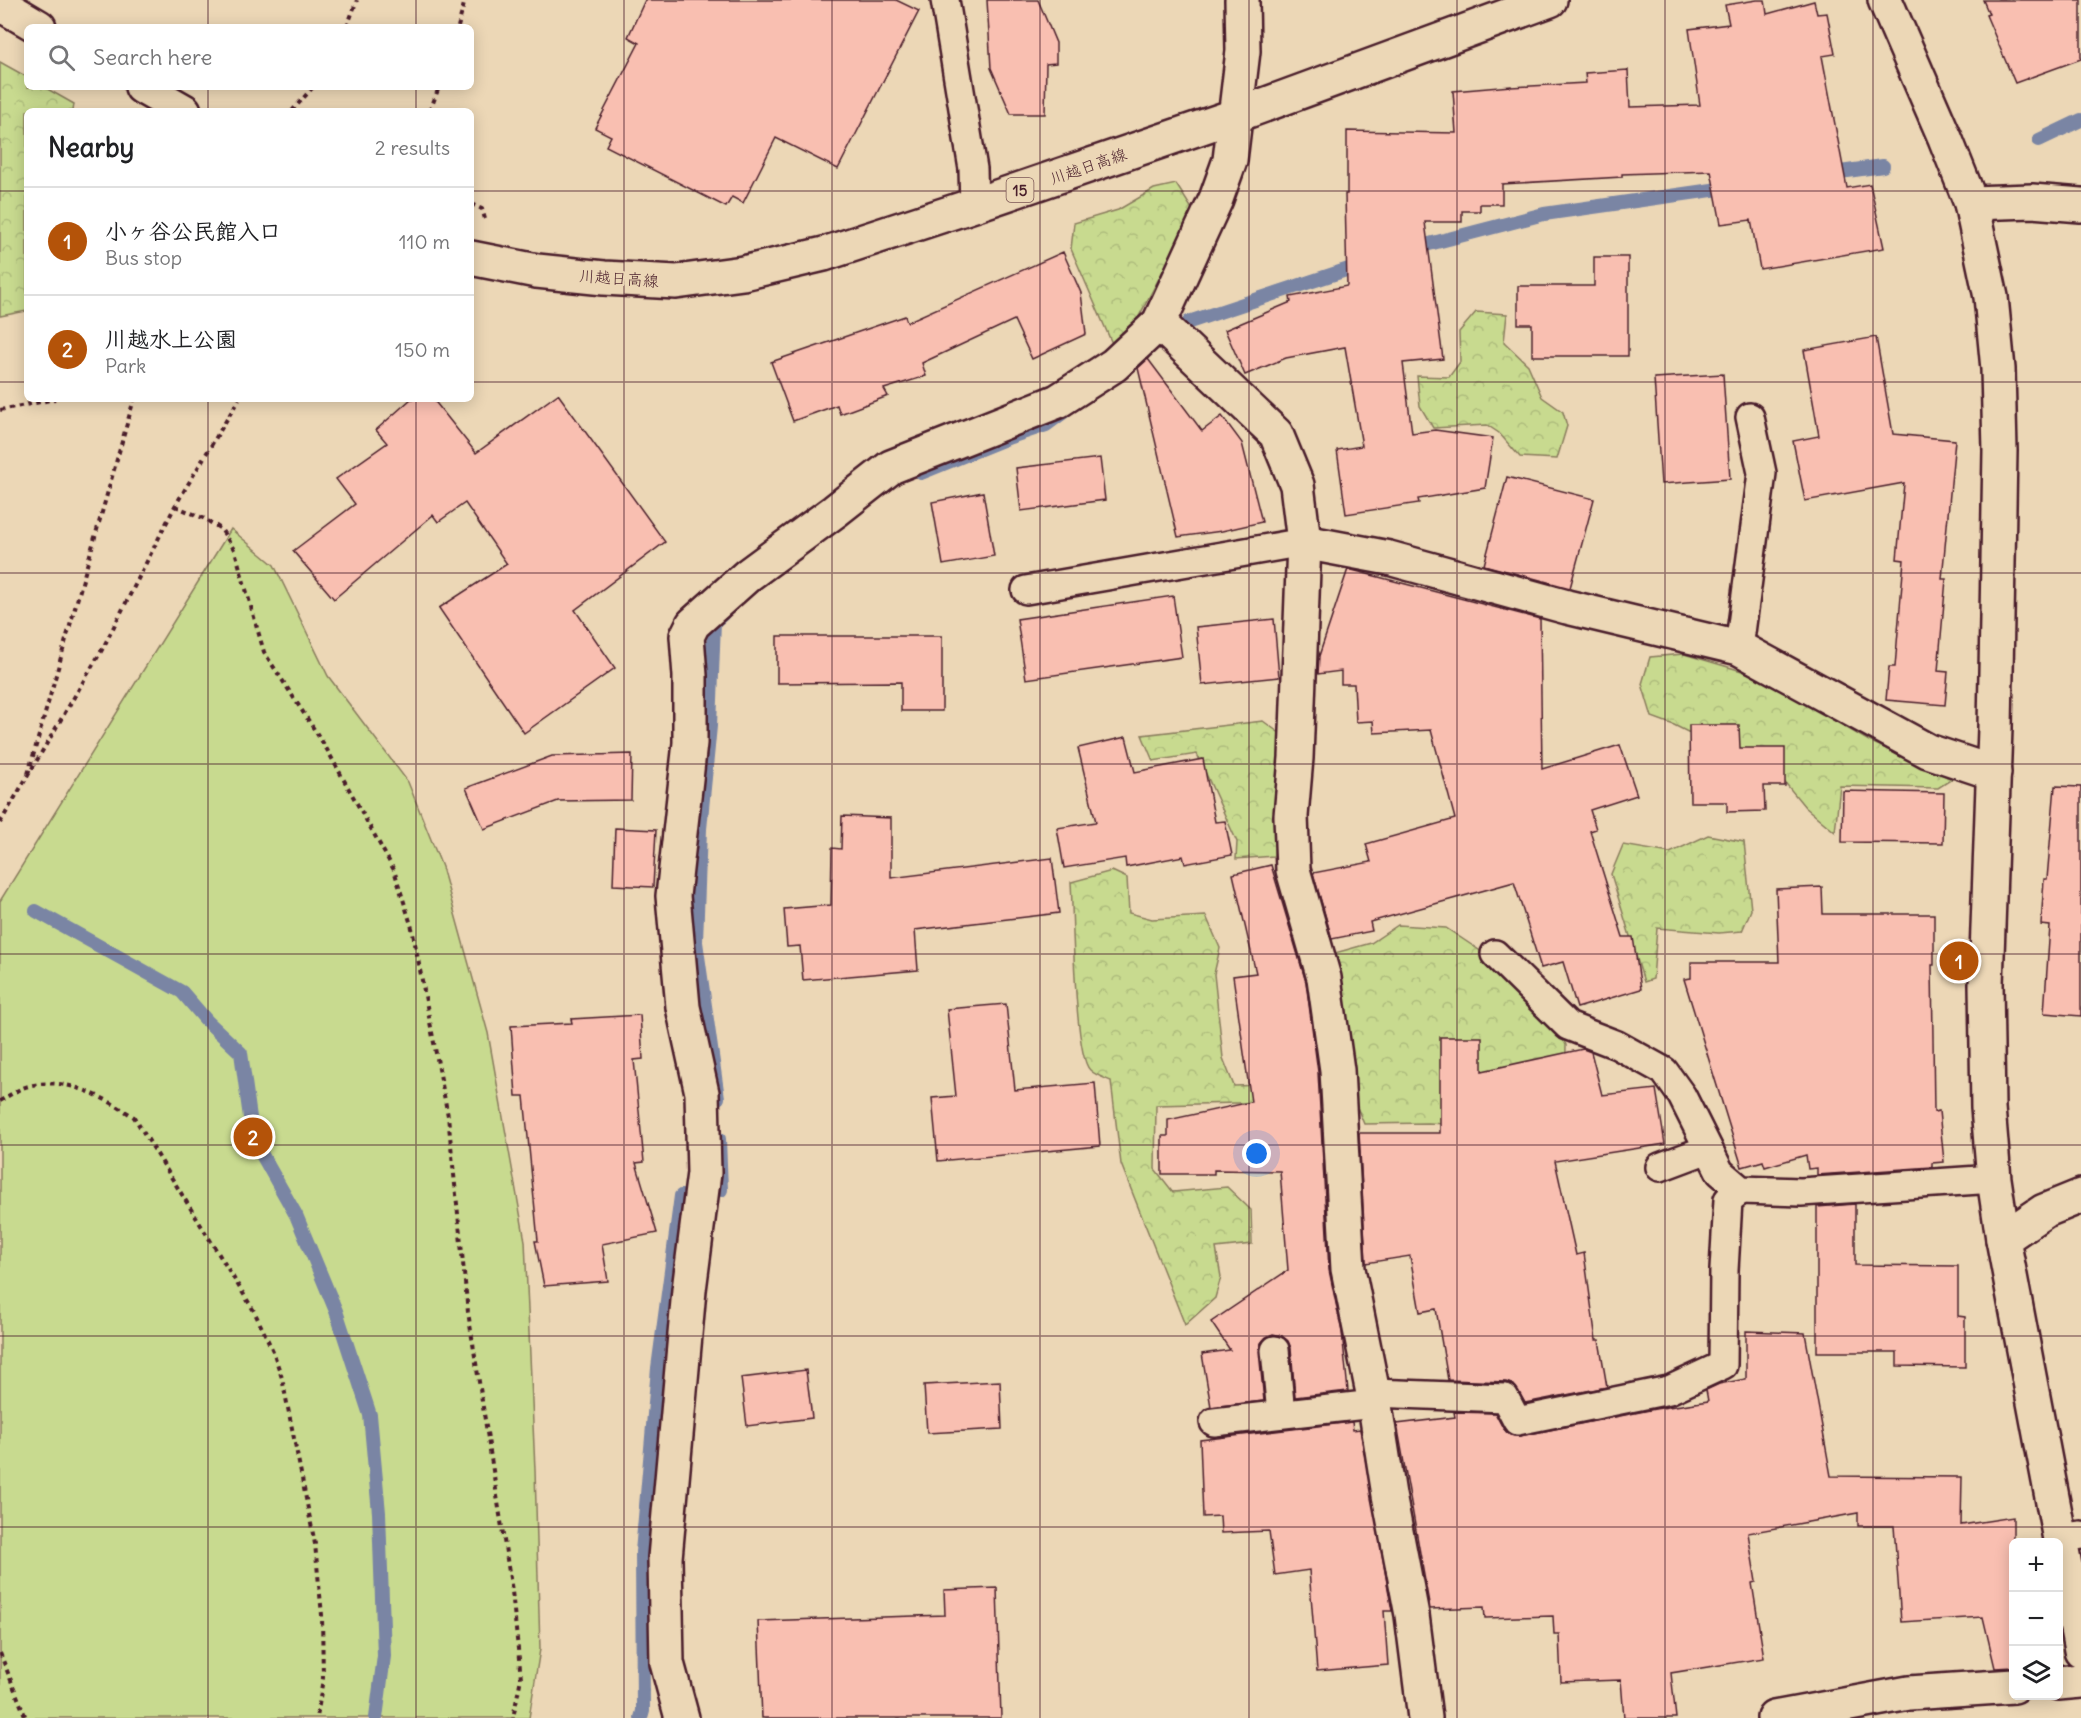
<!DOCTYPE html>
<meta charset="utf-8">
<style>
body{margin:0;font-family:Delius,"Klee One",sans-serif;background:#f6f6f6;color:#202124}
.controls{position:absolute;right:18px;bottom:18px;display:grid;overflow:hidden;border-radius:9px;box-shadow:0 3px 15px #0003}
.controls button{width:54px;height:54px;display:grid;place-items:center;padding:0;border:0;border-bottom:2px solid #e0e0e0;background:#fff;color:#202124;font:30px sans-serif}
.you{position:absolute;left:1257px;top:1154px;width:21px;height:21px;margin:-15px;border:4px solid #fff;border-radius:50%;background:#1a73e8;box-shadow:0 0 0 9px #1a73e833}
.badge{display:grid;place-items:center;width:39px;height:39px;border-radius:50%;background:#b45309;color:#fff;font-size:20px;font-weight:700}
.pin{position:absolute;translate:-50% -50%;border:3px solid #fff;box-shadow:0 2px 6px #0006}
.list{margin:0;padding:0;list-style:none}
h2{display:flex;justify-content:space-between;align-items:center;height:78px;margin:0;padding:0 24px;font-size:26px}
h2 small{font-size:20px;font-weight:400;color:#757577}
.list li{display:grid;grid-template-columns:39px 1fr auto;gap:18px;align-items:center;box-sizing:border-box;height:108px;padding:0 24px;border-top:2px solid #e0e0e0}
.list b{display:block;font-size:22px;white-space:nowrap}
.list p{margin:0;font-size:20px;white-space:nowrap;color:#757577}
.list em{font-size:20px;font-style:normal;color:#757577}
.icon{flex:none;width:33px;height:33px;fill:none;stroke:currentColor;stroke-width:2;stroke-linecap:round;stroke-linejoin:round}
.map{position:relative;flex:none;width:2081px;height:1718px;overflow:hidden}
.search{position:absolute;background:#fff;box-shadow:0 3px 15px #0003;left:24px;top:24px;width:450px;height:66px;display:flex;align-items:center;gap:15px;box-sizing:border-box;padding:0 21px;border-radius:9px;color:#757577;font-size:22px}
.panel{position:absolute;background:#fff;box-shadow:0 3px 15px #0003;left:24px;top:108px;width:450px;height:294px;border-radius:9px}
.map>svg:first-child{display:block}
.forest{fill:url(#forest-crowns);stroke:#897c5d;stroke-width:1.5}
.green{fill:#c8da8f;stroke:#897c5d;stroke-width:1.5}
.lines{fill:none;stroke-linecap:round;stroke-linejoin:round}
.stream{stroke:#7a85a4;stroke-width:14}
.building{fill:#f9bfb1;stroke:#4a1f2b;stroke-width:1.5}
.service-casing{stroke:#4a1f2b;stroke-width:32}
.minor-casing{stroke:#4a1f2b;stroke-width:38}
.tertiary-casing{stroke:#4a1f2b;stroke-width:38}
.primary-casing{stroke:#4a1f2b;stroke-width:38}
.path{stroke:#4a1f2b;stroke-width:4;stroke-dasharray:4.5 4.5;stroke-linecap:butt}
.service{stroke:#ecd7b6;stroke-width:27}
.minor{stroke:#ecd7b6;stroke-width:33}
.tertiary{stroke:#ecd7b6;stroke-width:33}
.primary{stroke:#ecd7b6;stroke-width:33}
.grid{fill:none;stroke:#4a1f2b;stroke-width:1.5;stroke-opacity:0.55}
.labels{text-anchor:middle;dominant-baseline:central;stroke-width:4.5;stroke-linejoin:round;paint-order:stroke}
.shield{fill:#ecd7b6;stroke:#7b5655;stroke-width:1.5}
.shield-label{font-size:15px;font-weight:bold;fill:#4a1f2b}
.street-label{font-size:16px;fill:#4a1f2b;stroke:#ecd7b6}
</style>
<div class="map">
<svg width="2081" height="1718" viewBox="0 0 2081 1718">
<defs>
<pattern id="forest-crowns" width="20" height="18" patternUnits="userSpaceOnUse" patternTransform="scale(1.5)"><rect width="20" height="18" fill="#c8da8f"/><path d="M2 6a3 3 0 1 1 6 0M12 15a3 3 0 1 1 6 0" fill="none" stroke="#adbb7c"/></pattern>
</defs>
<rect width="100%" height="100%" fill="#ecd7b6"/>
<filter id="ink" filterUnits="userSpaceOnUse"><feTurbulence type="fractalNoise" baseFrequency=".0167" numOctaves="2"/><feDisplacementMap in="SourceGraphic" scale="12" xChannelSelector="R" yChannelSelector="G"/><feConvolveMatrix kernelMatrix="1 2 1 2 8 2 1 2 1" color-interpolation-filters="sRGB"/></filter>
<g filter="url(#ink)">
<g class="forest">
<polygon points="0,62 27,77 27,87 44,87 74,104 73,111 27,111 27,311 0,316"/>
<polygon points="1176,184 1194,212 1137,320 1114,348 1071,249 1074,223 1118,210 1154,189"/>
<polygon points="1476,312 1507,314 1504,342 1528,365 1542,397 1563,412 1567,426 1557,459 1520,457 1499,433 1487,425 1433,428 1420,406 1417,376 1449,377 1460,362 1459,332"/>
<polygon points="1684,654 1759,676 1869,741 1952,779 1938,788 1840,786 1835,832 1805,807 1783,780 1674,725 1652,717 1642,684 1650,657"/>
<polygon points="1263,721 1281,734 1274,856 1236,859 1237,842 1197,754 1153,761 1142,735"/>
<polygon points="1708,835 1744,842 1751,910 1742,931 1719,933 1657,928 1653,979 1644,982 1611,874 1623,845 1670,853"/>
<path d="M1112 871 1127 878 1129 913 1152 919 1206 916 1220 948 1214 974 1223 1058 1234 1086 1319 1083 1321 1101 1156 1105 1155 1169 1173 1192 1227 1187 1251 1210 1252 1244 1216 1248 1221 1277 1215 1298 1185 1325 1121 1164 1111 1081C1104 1078 1095 1075 1090 1070 1074 1056 1073 912 1071 882Z"/>
<polygon points="1398,925 1446,928 1485,954 1556,1027 1566,1045 1565,1096 1500,1127 1428,1123 1364,1124 1350,1090 1338,990 1335,953 1371,943"/>
</g>
<polygon class="green" points="231,529 274,565 328,676 408,782 442,867 488,1033 525,1241 535,1470 540,1649 529,1718 0,1718 0,901"/>
<g class="lines">
<g class="stream">
<polyline points="2039,140 2081,120"/>
<polyline points="1826,174 1883,166"/>
<polyline points="1410,249 1544,214 1733,187"/>
<polyline points="1189,322 1364,264"/>
<polyline points="921,473 1010,437 1046,425 1065,411"/>
<polyline points="36,911 182,992 207,1021 241,1053 253,1139 296,1215 336,1311 370,1415 379,1513 384,1656 376,1718"/>
<polyline points="718,1098 696,942 700,829 710,726 714,622 723,614"/>
<polyline points="719,1139 721,1190"/>
<polyline points="641,1718 643,1711 642,1552 658,1368 681,1196"/>
</g>
</g>
<g class="building">
<polygon points="645,0 896,0 919,11 838,169 776,138 743,203 732,197 726,207 606,146 611,136 595,128 639,43 628,37"/>
<polygon points="987,0 1038,0 1056,43 1056,63 1046,64 1045,114 1011,114 991,68"/>
<polygon points="1757,0 1765,0 1767,14 1814,1 1817,14 1827,13 1835,54 1822,56 1847,188 1870,184 1884,248 1760,269 1751,220 1721,224 1711,171 1622,174 1622,177 1502,184 1502,204 1480,204 1480,211 1462,211 1462,222 1425,222 1443,359 1403,363 1412,433 1435,430 1493,438 1485,488 1418,499 1419,503 1346,514 1337,450 1362,446 1345,347 1286,358 1245,375 1225,330 1291,302 1290,297 1347,286 1345,194 1347,194 1347,131 1456,133 1453,91 1511,86 1511,87 1586,83 1585,73 1628,70 1630,107 1700,105 1689,29 1729,24 1725,5"/>
<polygon points="1983,0 2081,0 2081,59 2015,83 1986,15 1989,14"/>
<polygon points="1063,252 1081,293 1086,334 1032,359 1014,320 922,363 926,376 884,389 888,396 840,414 837,405 793,421 771,362 905,316 907,322"/>
<polygon points="1594,257 1628,257 1628,356 1532,356 1532,324 1518,324 1518,286 1594,286"/>
<polygon points="1876,337 1893,434 1955,440 1942,579 1946,579 1938,671 1948,672 1945,705 1886,700 1889,667 1895,667 1904,560 1897,559 1904,483 1805,501 1793,441 1819,436 1804,350"/>
<polygon points="1148,359 1202,431 1222,416 1242,443 1262,522 1222,531 1178,537 1138,368"/>
<polygon points="1723,374 1730,479 1661,484 1654,378"/>
<polygon points="558,394 665,542 575,610 615,668 524,733 439,608 507,564 465,503 438,522 433,515 334,599 293,551 355,504 336,479 387,443 376,430 411,399 433,399 476,453"/>
<polygon points="1100,458 1105,500 1021,511 1016,468"/>
<polygon points="1507,477 1594,499 1570,588 1484,565"/>
<polygon points="983,492 994,556 943,565 932,502"/>
<polygon points="1348,569 1540,619 1542,769 1620,745 1637,795 1590,810 1596,829 1590,831 1623,937 1633,937 1641,989 1577,1008 1563,962 1541,968 1514,882 1370,922 1372,931 1332,939 1313,873 1371,862 1366,844 1455,819 1431,730 1374,733 1373,721 1356,722 1354,684 1341,684 1341,671 1318,674 1319,656"/>
<polygon points="1173,596 1182,657 1026,679 1017,619"/>
<polygon points="1274,619 1279,677 1202,685 1196,627"/>
<polygon points="777,636 942,636 942,711 901,711 901,682 777,683"/>
<polygon points="1689,725 1739,725 1740,748 1785,748 1785,786 1764,786 1765,811 1727,812 1727,802 1690,802"/>
<polygon points="1126,737 1135,772 1203,759 1215,822 1225,821 1232,855 1185,864 1183,856 1126,867 1125,858 1064,868 1057,828 1096,822 1078,748"/>
<polygon points="632,754 631,800 558,801 484,829 466,788 552,756"/>
<polygon points="2055,786 2081,787 2081,1016 2044,1013 2050,926 2041,925 2044,879 2047,879"/>
<polygon points="1843,791 1944,793 1943,843 1842,842"/>
<polygon points="842,816 891,818 891,878 1052,858 1059,913 915,930 918,970 803,980 800,946 787,947 784,909 831,905 832,848 841,849"/>
<polygon points="615,828 656,830 653,887 613,885"/>
<polygon points="1271,865 1306,982 1318,1072 1329,1270 1342,1332 1348,1391 1295,1397 1291,1348 1288,1341 1282,1336 1273,1334 1266,1337 1261,1343 1259,1351 1264,1401 1211,1407 1202,1354 1230,1350 1211,1322 1288,1270 1280,1171 1214,1170 1214,1174 1162,1174 1162,1136 1168,1136 1168,1120 1251,1102 1233,976 1256,973 1233,874"/>
<polygon points="1822,887 1823,914 1934,914 1934,965 1932,965 1934,1112 1939,1111 1944,1162 1932,1163 1932,1167 1817,1175 1817,1168 1808,1169 1806,1155 1765,1167 1763,1161 1742,1167 1684,979 1691,978 1691,962 1779,962 1776,889"/>
<polygon points="1006,1004 1015,1090 1095,1083 1100,1146 938,1161 932,1098 956,1096 947,1009"/>
<polygon points="640,1015 643,1059 634,1060 644,1162 636,1163 657,1233 602,1244 608,1281 544,1286 535,1241 538,1241 524,1096 516,1096 511,1026 572,1023 571,1019"/>
<polygon points="1440,1037 1482,1037 1482,1071 1583,1049 1591,1052 1602,1095 1656,1089 1665,1144 1555,1161 1576,1255 1584,1253 1596,1340 1599,1340 1607,1387 1525,1403 1514,1385 1506,1382 1448,1380 1436,1309 1420,1312 1410,1256 1366,1263 1359,1133 1440,1133"/>
<polygon points="1855,1204 1855,1265 1958,1266 1958,1316 1965,1317 1965,1367 1897,1366 1897,1352 1817,1352 1817,1207"/>
<polygon points="1746,1331 1805,1333 1831,1476 1962,1477 1961,1525 2013,1517 2013,1667 1995,1668 1983,1617 1901,1622 1894,1526 1858,1526 1858,1513 1748,1533 1756,1582 1752,1583 1764,1658 1671,1673 1676,1718 1624,1718 1621,1680 1561,1682 1559,1634 1554,1634 1553,1616 1485,1618 1484,1607 1430,1609 1397,1424 1455,1417 1454,1412 1495,1413 1503,1428 1510,1435 1520,1436 1655,1409 1708,1401 1706,1390 1719,1384 1746,1379"/>
<polygon points="806,1370 812,1418 747,1426 741,1378"/>
<polygon points="1000,1381 1002,1429 927,1433 924,1385"/>
<polygon points="1352,1422 1353,1430 1360,1429 1392,1611 1384,1611 1388,1665 1317,1671 1309,1570 1275,1575 1269,1531 1221,1533 1220,1516 1203,1517 1200,1440"/>
<polygon points="997,1588 1001,1718 762,1718 758,1621 945,1615 944,1590"/>
</g>
<g class="lines">
<defs>
<g id="service">
<polyline points="945,0 973,169 974,205"/>
<polyline points="1026,590 1304,542"/>
<polyline points="1739,648 1762,473 1750,417"/>
<polyline points="1495,954 1568,1026 1617,1045 1664,1071 1682,1096 1720,1172 1741,1190 1801,1192 1994,1179"/>
<polyline points="1660,1167 1708,1149"/>
<polyline points="1275,1350 1281,1414"/>
<polyline points="1373,1393 1505,1398 1517,1421 1669,1390 1723,1365 1724,1270 1728,1200 1741,1190"/>
<polyline points="1214,1422 1374,1404"/>
<polyline points="2059,1538 2081,1535"/>
</g>
<g id="minor">
<polyline points="1971,203 2032,201 2081,205"/>
<polyline points="1159,323 1276,434 1297,485 1304,542 1296,758 1291,816 1293,870 1324,978 1337,1070 1348,1269 1373,1393 1389,1495 1412,1615 1425,1718"/>
<polyline points="1304,542 1389,558 1567,607 1739,648 1928,751 1994,773"/>
<polyline points="2003,1239 2044,1211 2081,1196"/>
<polyline points="2058,1683 2081,1681"/>
<polyline points="682,1718 667,1663 665,1558 689,1290 704,1173 702,1093 683,1007 673,896 690,743 690,676 687,636 693,624 748,575 835,511 891,467 1058,401 1114,365 1159,323 1216,199 1230,160 1243,51 1242,0"/>
<polyline points="1774,1718 1909,1693 2014,1686"/>
</g>
<polyline id="tertiary" points="1885,0 1945,138 1971,203 1991,297 1998,369 2000,451 1995,728 1986,984 1988,1108 1994,1179 2003,1239 2081,1650"/>
<g id="primary">
<polyline points="0,4 39,27"/>
<polyline points="142,87 184,111"/>
<polyline points="471,258 537,271 604,278 676,282 743,273 824,254 974,205 1237,115 1550,0"/>
</g>
</defs>
<use href="#service" class="service-casing"/>
<use href="#minor" class="minor-casing"/>
<use href="#tertiary" class="tertiary-casing"/>
<use href="#primary" class="primary-casing"/>
<g class="path">
<polyline points="347,27 357,0"/>
<polyline points="458,27 465,0"/>
<polyline points="292,111 313,87"/>
<polyline points="430,111 439,87"/>
<polyline points="471,204 482,209 485,219"/>
<polyline points="0,410 55,399"/>
<polyline points="175,506 203,518 221,529 235,551 264,652 325,746 394,870 412,928 448,1116 468,1312 512,1591 521,1678 513,1718"/>
<polyline points="28,774 134,399"/>
<polyline points="0,823 103,648 175,506 239,399"/>
<path d="M0 1101C8 1096 20 1088 29 1086 66 1076 104 1097 134 1117L254 1311 273 1351 282 1378 315 1544 322 1615 323 1678 317 1718"/>
<polyline points="0,1653 26,1718"/>
</g>
<use href="#service" class="service"/>
<use href="#minor" class="minor"/>
<use href="#tertiary" class="tertiary"/>
<use href="#primary" class="primary"/>
</g>
</g>
<path class="grid" d="M208 0V27M416 0V27M624 0V1718M832 0V1718M1040 0V1718M1249 0V1718M1457 0V1718M1665 0V1718M1873 0V1718M208 87V111M416 87V111M0 191H27M471 191H2081M0 382H27M471 382H2081M208 399V1718M416 399V1718M0 573H2081M0 764H2081M0 954H2081M0 1145H2081M0 1336H2081M0 1527H2081"/>
<g class="labels">
<rect class="shield" x="1006.5" y="178" width="27" height="24" rx="4.5"/>
<g class="shield-label">
<text x="1020" y="190">15</text>
</g>
<g class="street-label">
<text transform="translate(1088 166) rotate(-19)">川越日高線</text>
<text transform="translate(619 278) rotate(4)">川越日高線</text>
</g>
</g>
</svg>
<div class="controls">
<button>+</button>
<button>−</button>
<button><svg class="icon" aria-label="layers" viewBox="0 0 24 24"><path d="M12 4l9 5-9 5-9-5zM3 14l9 5 9-5"/></svg></button>
</div>
<div class="you"></div>
<div class="pin badge" style="left:1959px;top:961px">1</div>
<div class="pin badge" style="left:253px;top:1137px">2</div>
<div class="search"><svg class="icon" aria-label="search" viewBox="0 0 24 24"><circle cx="10" cy="10" r="6"/><path d="M15 15l6 6"/></svg>Search here</div>
<section class="panel">
<h2>Nearby<small>2 results</small></h2>
<ul class="list">
<li><span class="badge">1</span><div><b>小ヶ谷公民館入口</b><p>Bus stop</p></div><em>110 m</em></li>
<li><span class="badge">2</span><div><b>川越水上公園</b><p>Park</p></div><em>150 m</em></li>
</ul>
</section>
</div>
